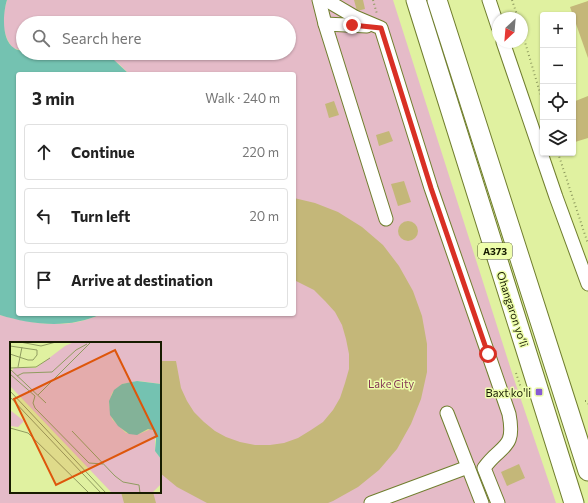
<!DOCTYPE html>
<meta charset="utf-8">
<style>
body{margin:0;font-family:Commissioner,sans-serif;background:#f2f2f2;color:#222}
.controls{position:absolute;right:12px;top:12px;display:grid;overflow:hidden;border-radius:4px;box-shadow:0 1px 3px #0004}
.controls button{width:36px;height:36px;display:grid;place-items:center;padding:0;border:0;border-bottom:1px solid #e0e0e0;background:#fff;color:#222;font:20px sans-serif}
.compass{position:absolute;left:492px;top:12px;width:36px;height:36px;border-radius:50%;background:#fff;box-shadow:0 1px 3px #0004;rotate:206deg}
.stop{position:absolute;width:12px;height:12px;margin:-9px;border:3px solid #d93025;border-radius:50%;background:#fff}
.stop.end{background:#d93025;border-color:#fff;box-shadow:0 1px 4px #0008}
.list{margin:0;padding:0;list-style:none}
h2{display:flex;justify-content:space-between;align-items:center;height:52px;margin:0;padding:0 16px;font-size:17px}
h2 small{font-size:13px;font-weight:400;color:#767676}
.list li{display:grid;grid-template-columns:26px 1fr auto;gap:12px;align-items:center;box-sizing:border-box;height:56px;margin:0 8px 8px;padding:0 8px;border:1px solid #e0e0e0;border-radius:4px}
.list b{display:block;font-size:15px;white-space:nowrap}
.list em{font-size:13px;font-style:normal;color:#767676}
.icon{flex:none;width:22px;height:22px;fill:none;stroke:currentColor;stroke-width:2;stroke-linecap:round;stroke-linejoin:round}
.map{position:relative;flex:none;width:588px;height:503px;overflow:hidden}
.search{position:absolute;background:#fff;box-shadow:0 1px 3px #0004;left:16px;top:16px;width:280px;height:44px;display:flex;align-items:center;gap:10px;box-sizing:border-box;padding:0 14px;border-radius:22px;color:#767676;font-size:15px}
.panel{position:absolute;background:#fff;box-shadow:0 1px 3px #0004;left:16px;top:72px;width:280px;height:244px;border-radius:4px}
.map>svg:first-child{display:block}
.green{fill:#e5bbc8;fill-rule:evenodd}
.water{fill:#74c2b1}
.building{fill:#c4b779}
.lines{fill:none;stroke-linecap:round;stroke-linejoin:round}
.minor-casing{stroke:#707e2e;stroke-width:15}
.highway-casing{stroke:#707e2e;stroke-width:21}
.path{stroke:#8f9b5f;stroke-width:2;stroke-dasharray:1 3;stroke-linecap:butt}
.minor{stroke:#fff;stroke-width:13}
.highway{stroke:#fff;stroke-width:19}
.route{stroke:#d93025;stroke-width:5}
.poi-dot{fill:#885bd4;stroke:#eefeac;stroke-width:1.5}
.labels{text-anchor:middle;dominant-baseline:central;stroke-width:3;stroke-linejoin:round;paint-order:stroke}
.shield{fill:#eefeac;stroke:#586034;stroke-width:1}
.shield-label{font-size:10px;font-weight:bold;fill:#171c00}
.street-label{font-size:11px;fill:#171c00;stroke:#eefeac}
.park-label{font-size:11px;fill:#843655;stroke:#eefeac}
.poi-label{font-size:11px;fill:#171c00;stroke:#eefeac;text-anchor:end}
.inset-road{fill:none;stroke:#909c60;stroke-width:1}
.view{fill:#de560b;fill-opacity:0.15;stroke:#de560b;stroke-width:2}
.inset-edge{fill:none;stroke:#171c00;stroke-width:2}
</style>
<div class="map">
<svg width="588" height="503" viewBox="0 0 588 503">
<rect width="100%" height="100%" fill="#e0f1a0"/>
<path class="green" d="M7 0H393L513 376 556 503H0V315C33 324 69 330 101 314H294V74H129L119 64 101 53H289V23H23V51L13 48C1 34 2 16 7 0ZM11 343H160V492H11Z"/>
<path class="water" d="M0 0H7C3 12 1 40 14 48 16 50 20 50 23 51V53L52 55 63 53H101L114 60 129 74H18V314H101C70 329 32 325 0 315Z"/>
<g class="building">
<polygon points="354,0 363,0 365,9 357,11"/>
<polygon points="588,1 588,58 570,7"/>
<polygon points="588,96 588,138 575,142 573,135 573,102"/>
<polygon points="334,101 339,115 329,118 325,104"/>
<polygon points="389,131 393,141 379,146 376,135"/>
<polygon points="404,181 411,202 398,206 391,184"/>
<polygon points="294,198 315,203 338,212 362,227 383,245 399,266 413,291 422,316 427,344 427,372 421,399 411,424 397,449 379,470 358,487 333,501 328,503 207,503 177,487 160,473 160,361 176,361 181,388 187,401 194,412 204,422 215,431 226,437 240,442 255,445 270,445 284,443 298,438 311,430 323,422 333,410 340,398 345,383 349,369 349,354 346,339 342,325 335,312 325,301 314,290 294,280"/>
<circle cx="408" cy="231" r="10"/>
<polygon points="519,464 525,478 507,486 501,472"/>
<polygon points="121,492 153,492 156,503 124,503"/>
</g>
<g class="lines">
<defs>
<g id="minor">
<polyline points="319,0 325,24 386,219"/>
<path d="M326 0 355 17 381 28 431 188 509 414C516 450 501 444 484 468L498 503"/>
<polyline points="489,0 498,27"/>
<polyline points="325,24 367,26"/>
<polyline points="503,42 556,197 588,284"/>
<polyline points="447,413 482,503"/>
<polyline points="371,503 468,467"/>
</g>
<g id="highway">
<polyline points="416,0 574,503"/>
<polyline points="437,0 588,471"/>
</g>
</defs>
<use href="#minor" class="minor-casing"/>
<use href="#highway" class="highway-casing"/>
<g class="path">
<polyline points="373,0 377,14"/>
<polyline points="512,0 518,18"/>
<polyline points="522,32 543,103"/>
<polyline points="558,153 588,244"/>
<polyline points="516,373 521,388"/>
<polyline points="585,401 586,401 588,404"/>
</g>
<use href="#minor" class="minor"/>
<use href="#highway" class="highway"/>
</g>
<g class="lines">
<polyline class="route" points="352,25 381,28 431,188 488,354"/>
</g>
<rect class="poi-dot" x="535" y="388" width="8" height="8" rx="2"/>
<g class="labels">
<rect class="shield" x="478" y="243" width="34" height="16" rx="3"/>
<g class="shield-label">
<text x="495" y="251">A373</text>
</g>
<g class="street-label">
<text transform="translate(513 309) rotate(72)">Ohangaron yoʻli</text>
</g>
<g class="park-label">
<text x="391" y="383">Lake City</text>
</g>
<g class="poi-label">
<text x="531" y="392">Baxt ko'li</text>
</g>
</g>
<g transform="translate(10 342)">
<rect width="151" height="151" fill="#e0f1a0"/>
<path d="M64 0H151V42L129 39 112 42 102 51 99 62 102 77 116 91 129 92 141 87 145 90V109L151 117V142L142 151H102L0 44V31L4 26H26L55 4ZM0 68 14 79 8 85 0 84Z" fill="#e5bbc8"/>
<path d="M127 39 151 42V117L145 109 146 97 143 88 138 87 127 93 119 92 108 84 100 73 99 59 104 48 112 42Z" fill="#74c2b1"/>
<path class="inset-road" d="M10 0 31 4 46 0M0 4 27 8V13L23 18H18L0 12M8 25 12 5M0 26 26 25 40 16M0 27 36 61M0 32 25 54 23 61 25 66 79 121 93 122M7 34 13 31 42 30 66 8 77 2M0 49 96 151M28 53 81 0M0 55 91 151M0 86 18 91 79 151M62 89 105 134 113 140 129 143 130 151"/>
<path class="view" d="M105 8 147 94 46 143 4 57Z"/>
<rect width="151" height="151" class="inset-edge"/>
</g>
</svg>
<div class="controls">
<button>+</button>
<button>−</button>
<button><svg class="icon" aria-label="locate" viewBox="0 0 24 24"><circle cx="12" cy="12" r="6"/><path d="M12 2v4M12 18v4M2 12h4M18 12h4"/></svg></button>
<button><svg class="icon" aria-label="layers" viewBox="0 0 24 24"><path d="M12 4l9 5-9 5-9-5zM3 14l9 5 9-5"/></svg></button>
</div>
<svg class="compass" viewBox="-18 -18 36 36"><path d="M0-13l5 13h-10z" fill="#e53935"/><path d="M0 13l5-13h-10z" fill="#767676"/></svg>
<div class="stop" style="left:488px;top:354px"></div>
<div class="stop end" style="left:352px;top:25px"></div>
<div class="search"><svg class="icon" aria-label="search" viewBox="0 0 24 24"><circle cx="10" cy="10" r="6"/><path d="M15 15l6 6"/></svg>Search here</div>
<section class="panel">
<h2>3 min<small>Walk · 240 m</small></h2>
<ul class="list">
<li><svg class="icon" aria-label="ahead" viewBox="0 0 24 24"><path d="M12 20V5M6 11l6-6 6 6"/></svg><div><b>Continue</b></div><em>220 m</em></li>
<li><svg class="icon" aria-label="left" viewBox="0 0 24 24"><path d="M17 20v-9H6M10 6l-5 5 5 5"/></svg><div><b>Turn left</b></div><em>20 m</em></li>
<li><svg class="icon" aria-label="arrive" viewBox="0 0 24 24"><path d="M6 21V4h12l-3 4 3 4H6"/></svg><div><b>Arrive at destination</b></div></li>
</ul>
</section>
</div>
